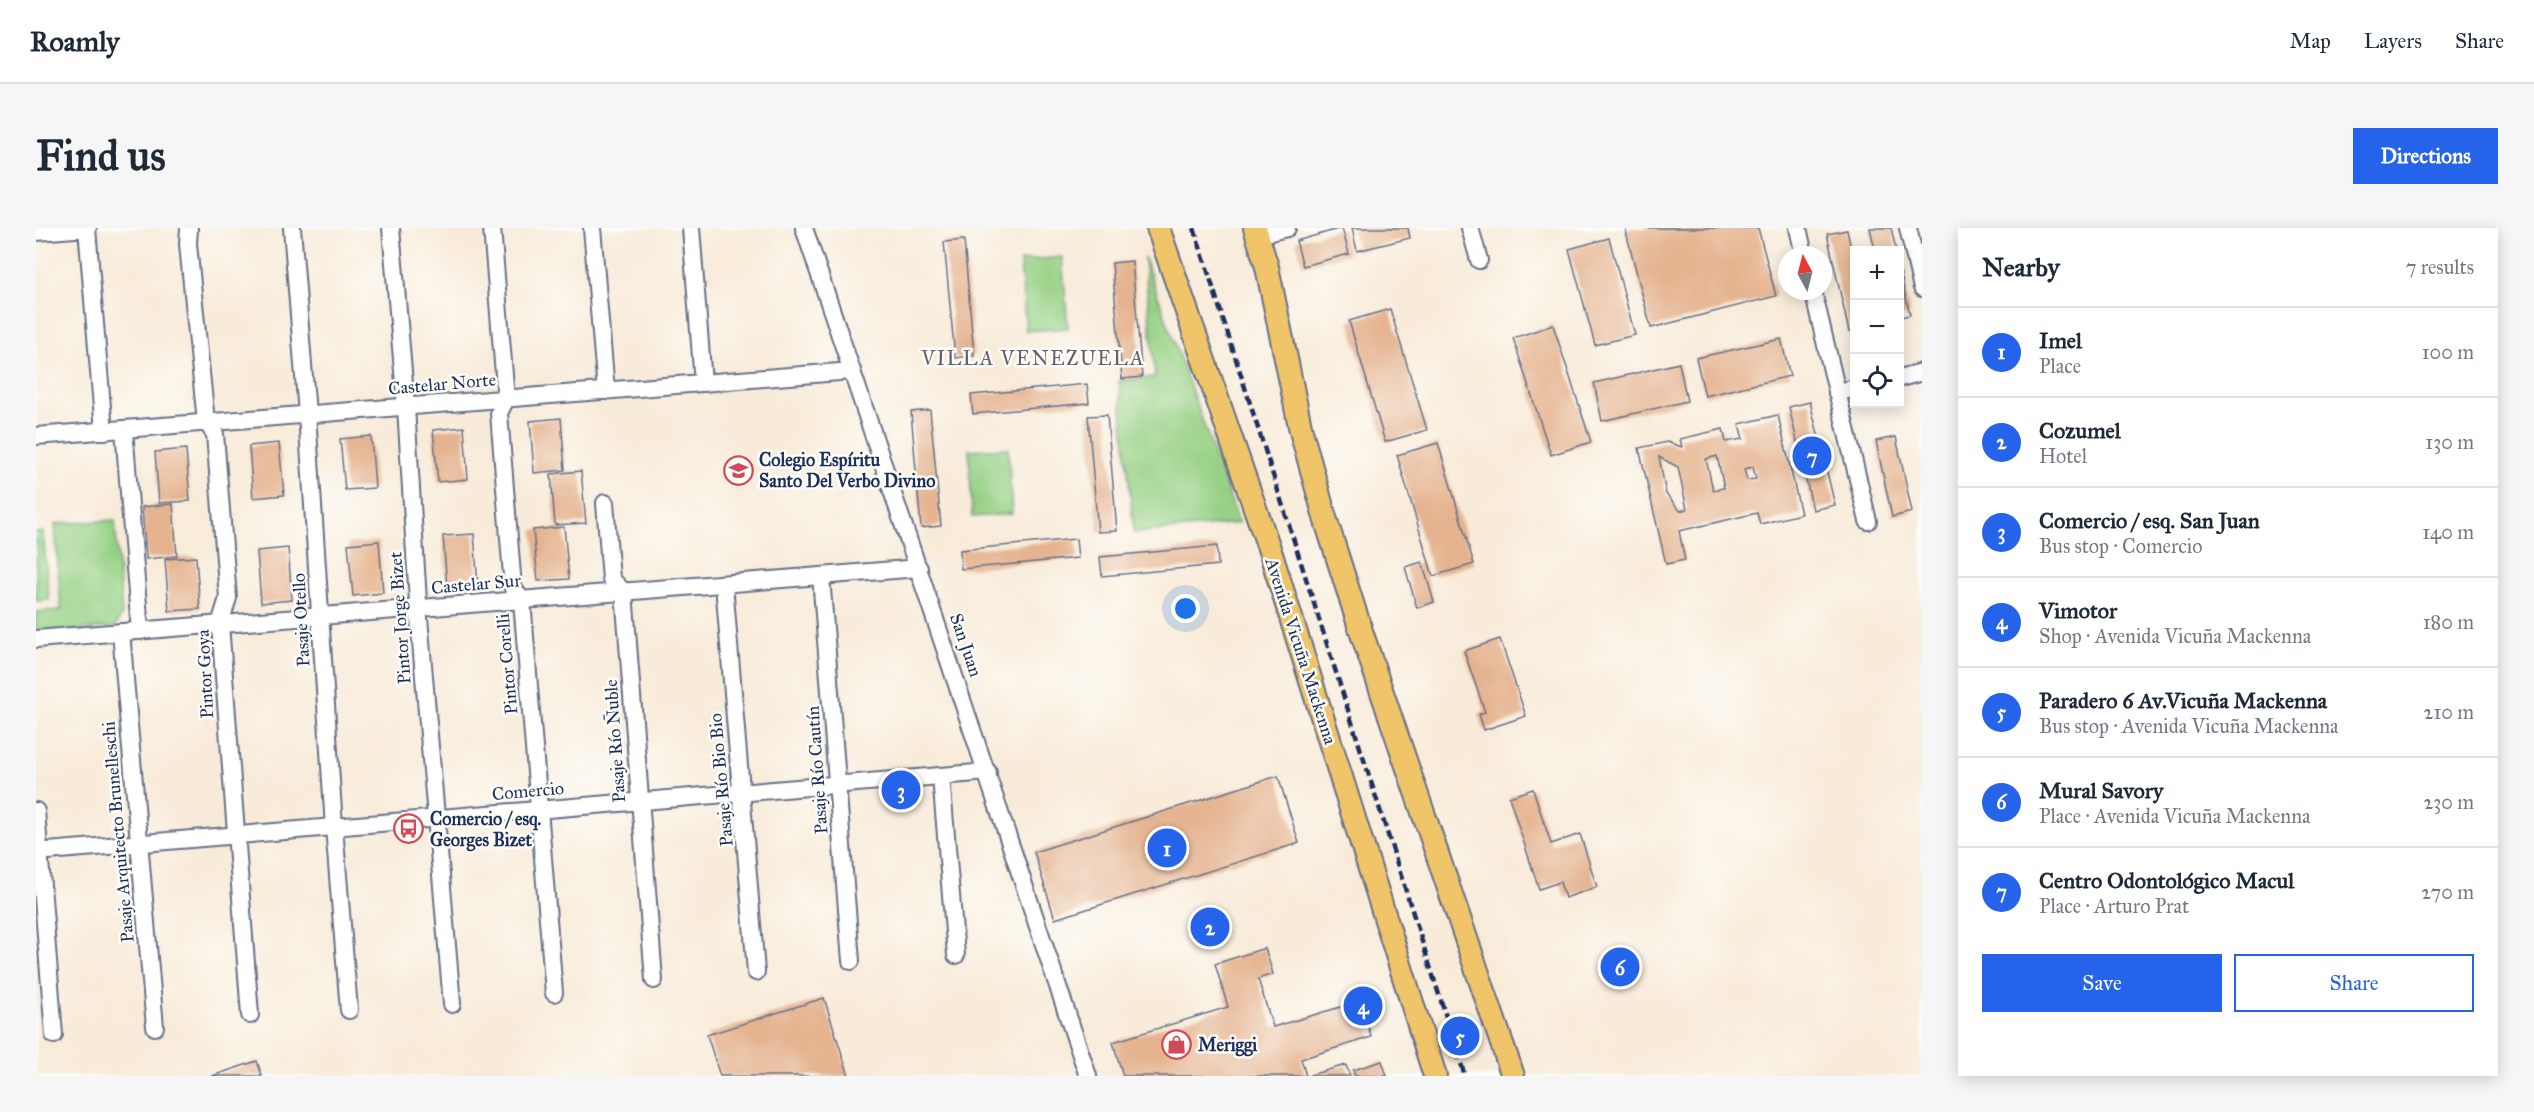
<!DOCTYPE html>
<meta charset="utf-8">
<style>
body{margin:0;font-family:"IM FELL Great Primer",serif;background:#f6f6f7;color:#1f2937}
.controls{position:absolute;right:18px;top:18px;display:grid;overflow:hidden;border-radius:0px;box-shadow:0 3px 15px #0003}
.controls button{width:54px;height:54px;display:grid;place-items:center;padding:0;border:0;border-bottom:2px solid #e0e1e3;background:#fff;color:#1f2937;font:30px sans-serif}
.compass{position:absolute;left:1742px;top:18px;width:54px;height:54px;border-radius:50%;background:#fff;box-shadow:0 3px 15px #0003;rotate:353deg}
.you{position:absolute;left:1150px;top:381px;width:21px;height:21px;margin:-15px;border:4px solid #fff;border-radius:50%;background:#1a73e8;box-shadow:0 0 0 9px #1a73e833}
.badge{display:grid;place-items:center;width:39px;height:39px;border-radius:50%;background:#2563eb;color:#fff;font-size:20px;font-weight:700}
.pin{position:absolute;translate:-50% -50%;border:3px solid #fff;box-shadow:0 2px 6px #0006}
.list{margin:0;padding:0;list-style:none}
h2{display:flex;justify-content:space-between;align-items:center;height:78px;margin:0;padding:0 24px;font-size:26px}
h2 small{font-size:20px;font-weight:400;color:#747a83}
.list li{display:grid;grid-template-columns:39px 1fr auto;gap:18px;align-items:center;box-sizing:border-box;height:90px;padding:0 24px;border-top:2px solid #e0e1e3}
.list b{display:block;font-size:22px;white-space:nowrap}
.list p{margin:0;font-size:20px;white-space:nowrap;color:#747a83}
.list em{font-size:20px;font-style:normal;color:#747a83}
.actions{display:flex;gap:12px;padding:18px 24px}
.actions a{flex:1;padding:14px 0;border:2px solid #2563eb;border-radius:0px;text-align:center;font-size:21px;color:#2563eb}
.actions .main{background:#2563eb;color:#fff}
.icon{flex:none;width:33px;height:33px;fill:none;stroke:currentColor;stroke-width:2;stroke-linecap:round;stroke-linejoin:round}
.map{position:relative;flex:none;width:1886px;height:848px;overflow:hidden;border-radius:0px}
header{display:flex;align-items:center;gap:36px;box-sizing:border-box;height:84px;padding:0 30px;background:#fff;border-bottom:2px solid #e0e1e3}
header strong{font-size:28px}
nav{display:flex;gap:33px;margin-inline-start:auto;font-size:21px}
.intro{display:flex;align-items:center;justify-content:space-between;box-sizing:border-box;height:144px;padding:0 36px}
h1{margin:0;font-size:42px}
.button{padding:15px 27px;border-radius:0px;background:#2563eb;color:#fff;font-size:21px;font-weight:700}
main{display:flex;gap:36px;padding:0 36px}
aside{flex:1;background:#fff;border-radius:0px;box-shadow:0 3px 15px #0003}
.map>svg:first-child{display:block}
.green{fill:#97d185;stroke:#598072;stroke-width:1.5}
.building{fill:#e5b38f;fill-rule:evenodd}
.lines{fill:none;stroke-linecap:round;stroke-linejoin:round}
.minor-casing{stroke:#687189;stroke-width:20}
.major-casing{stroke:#687189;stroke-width:26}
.minor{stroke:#fff;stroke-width:16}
.major{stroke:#f0c469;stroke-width:22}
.rail{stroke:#1b2f5e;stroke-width:4.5;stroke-dasharray:9 4.5;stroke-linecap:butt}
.labels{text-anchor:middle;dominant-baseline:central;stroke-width:5;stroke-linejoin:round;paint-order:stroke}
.street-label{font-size:18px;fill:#1b2f5e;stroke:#fdfcf7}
.poi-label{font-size:18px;font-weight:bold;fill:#1b2f5e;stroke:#fdfcf7;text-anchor:start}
.neighbourhood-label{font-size:20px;letter-spacing:1.5px;fill:#625d6f;stroke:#fdfcf7}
</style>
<header>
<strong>Roamly</strong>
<nav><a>Map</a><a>Layers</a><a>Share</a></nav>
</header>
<div class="intro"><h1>Find us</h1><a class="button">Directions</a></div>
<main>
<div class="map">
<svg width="1886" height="848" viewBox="0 0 1886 848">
<rect width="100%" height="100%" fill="#fdfcf7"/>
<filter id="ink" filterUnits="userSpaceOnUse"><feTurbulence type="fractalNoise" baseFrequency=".0167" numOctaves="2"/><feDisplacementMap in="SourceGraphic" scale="12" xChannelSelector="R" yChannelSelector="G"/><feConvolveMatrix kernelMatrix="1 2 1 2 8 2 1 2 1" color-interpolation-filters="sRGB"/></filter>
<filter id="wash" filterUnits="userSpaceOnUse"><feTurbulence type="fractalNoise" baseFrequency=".008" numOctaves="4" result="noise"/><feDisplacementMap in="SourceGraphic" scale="24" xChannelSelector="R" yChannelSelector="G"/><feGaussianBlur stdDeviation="1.35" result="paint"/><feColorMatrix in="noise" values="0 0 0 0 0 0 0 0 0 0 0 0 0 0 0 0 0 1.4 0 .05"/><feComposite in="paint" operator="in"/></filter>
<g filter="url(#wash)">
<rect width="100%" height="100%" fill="#f8ebd9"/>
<g class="green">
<polygon points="1026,29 1032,100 990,103 984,33"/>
<polygon points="1108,29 1203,295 1098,305 1083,153 1119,149"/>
<polygon points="972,220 976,286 936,289 933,222"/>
<polygon points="79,292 86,387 79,399 0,405 0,384 25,382 19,296"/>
<polygon points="0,304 7,304 13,372 0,373"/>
</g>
<g id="blocks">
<g class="building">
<polygon points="1306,0 1313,26 1267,38 1260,13"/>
<polygon points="1316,0 1372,0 1374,10 1321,23"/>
<polygon points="1589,0 1722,0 1740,68 1615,100"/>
<polygon points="1834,0 1855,0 1860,22 1839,22"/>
<polygon points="1811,2 1818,35 1818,103 1813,104 1791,6"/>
<polygon points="1573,10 1599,107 1559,117 1533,21"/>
<polygon points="928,12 938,128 919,130 908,14"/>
<polygon points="1096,33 1106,149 1086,151 1076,35"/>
<polygon points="1864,43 1874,87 1864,89"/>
<polygon points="1354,81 1391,202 1349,214 1313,93"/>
<polygon points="1517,97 1555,214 1515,227 1477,110"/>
<polygon points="1745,111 1754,148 1669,168 1660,130"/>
<polygon points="1643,135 1651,173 1566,193 1558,155"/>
<polygon points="1051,156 1053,175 937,186 935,167"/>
<polygon points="1774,174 1799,277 1777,282 1753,179"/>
<polygon points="894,182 905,298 885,300 875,184"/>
<polygon points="1071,187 1081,303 1062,304 1052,188"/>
<path d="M1742 187 1765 286 1724 296 1721 285 1643 303 1649 332 1630 336 1603 220 1631 214 1646 219 1644 211 1687 201 1690 214 1707 211 1703 196ZM1681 228 1688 260 1677 262 1670 231ZM1623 229 1642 239 1651 281 1644 283 1630 266ZM1717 239 1720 251 1711 252 1708 241Z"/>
<polygon points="525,190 529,242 498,245 494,193"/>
<polygon points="428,199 432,251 402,254 397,202"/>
<polygon points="335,208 339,260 309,262 304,211"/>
<polygon points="1860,209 1876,284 1856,289 1840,213"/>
<polygon points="243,215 248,267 217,270 213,218"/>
<polygon points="1402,215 1438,336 1397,348 1361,227"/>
<polygon points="150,221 154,273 123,275 119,224"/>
<polygon points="545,243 550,295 519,297 515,246"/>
<polygon points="137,276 141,328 110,331 106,279"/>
<polygon points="528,299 533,351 502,353 497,302"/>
<polygon points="438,306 442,358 411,360 407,308"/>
<polygon points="1040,311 1042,330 925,341 924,322"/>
<polygon points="343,313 347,365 317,368 312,316"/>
<polygon points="1181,318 1182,337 1066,348 1064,329"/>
<polygon points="252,320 256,372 225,375 221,323"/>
<polygon points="160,329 164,381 133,383 129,331"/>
<polygon points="1386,334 1398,374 1381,380 1369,339"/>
<polygon points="1464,411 1490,488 1448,502 1443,486 1449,484 1428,423"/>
<polygon points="1242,548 1263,615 1019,691 998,624"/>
<polygon points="1497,561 1515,616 1544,606 1561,659 1529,670 1524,654 1503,661 1473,569"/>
<polygon points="1229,720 1237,746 1222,751 1237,799 1335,770 1338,780 1328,784 1335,809 1265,831 1270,848 1087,848 1077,814 1192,779 1179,736"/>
<polygon points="788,770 813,848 684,848 671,807"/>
<polygon points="221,833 226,848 176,848"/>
<polygon points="1346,833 1351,848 1319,848 1317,842"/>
<polygon points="1310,837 1314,848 1274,848 1274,847"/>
</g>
</g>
</g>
<g filter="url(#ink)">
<use href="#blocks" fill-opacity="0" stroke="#687189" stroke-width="1.5"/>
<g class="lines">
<defs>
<g id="minor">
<polyline points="51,0 68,203"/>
<polyline points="153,0 152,16 170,194 179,206 192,370 184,396 214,787"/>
<polyline points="256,0 271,186 298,599 313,782"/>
<polyline points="355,0 370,179 383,390 416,776"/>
<polyline points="456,0 470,171 463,185 477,360 486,372 518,765"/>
<polyline points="556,0 570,163"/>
<polyline points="655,0 667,155"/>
<polyline points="768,0 1052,848"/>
<polyline points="1434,0 1443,32"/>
<polyline points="1762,0 1768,27"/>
<polyline points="1872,0 1886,60"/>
<polyline points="0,4 52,0"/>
<polyline points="1222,7 1251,0"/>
<polyline points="1777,63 1832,293"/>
<polyline points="1864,150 1886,144"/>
<polyline points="1801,165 1818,160"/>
<polyline points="88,201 104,403"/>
<polyline points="0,208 816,143"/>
<polyline points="569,275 575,351 588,364 618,752"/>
<polyline points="785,348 815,733"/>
<polyline points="688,356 720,744"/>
<polyline points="85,404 119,799"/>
<polyline points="0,411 883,340"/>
<polyline points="905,548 920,727"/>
<polyline points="0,583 18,807"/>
<polyline points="0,624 952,544"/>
</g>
<g id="major">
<polyline points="1122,0 1235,326 1399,848"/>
<polyline points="1219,0 1231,39 1265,203 1290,293 1326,406 1477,848"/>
</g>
</defs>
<use href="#minor" class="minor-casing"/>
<use href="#major" class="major-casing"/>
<use href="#minor" class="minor"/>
<use href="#major" class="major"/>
<polyline class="rail" points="1158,0 1429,848"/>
</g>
</g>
<defs>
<symbol id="school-ring" viewBox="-11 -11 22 22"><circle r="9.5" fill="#fdfcf7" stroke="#d1495b" stroke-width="1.5"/><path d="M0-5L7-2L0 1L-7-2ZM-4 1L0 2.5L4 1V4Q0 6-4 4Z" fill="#d1495b"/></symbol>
<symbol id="bus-ring" viewBox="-11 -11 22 22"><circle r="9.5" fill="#fdfcf7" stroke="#d1495b" stroke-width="1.5"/><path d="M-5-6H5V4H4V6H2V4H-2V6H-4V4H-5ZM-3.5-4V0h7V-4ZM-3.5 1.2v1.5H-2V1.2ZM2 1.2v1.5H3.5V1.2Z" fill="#d1495b"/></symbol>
<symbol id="shop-ring" viewBox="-11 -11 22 22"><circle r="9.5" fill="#fdfcf7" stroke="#d1495b" stroke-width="1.5"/><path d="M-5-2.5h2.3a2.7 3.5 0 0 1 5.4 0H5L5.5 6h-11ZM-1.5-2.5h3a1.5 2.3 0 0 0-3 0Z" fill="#d1495b"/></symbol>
</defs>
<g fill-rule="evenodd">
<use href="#school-ring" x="686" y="226" width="33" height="33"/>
<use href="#bus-ring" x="356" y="584" width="33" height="33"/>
<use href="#shop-ring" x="1124" y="800" width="33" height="33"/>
</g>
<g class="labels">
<g class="street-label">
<text transform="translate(406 156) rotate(-5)">Castelar Norte</text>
<text transform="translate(440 356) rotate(-5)">Castelar Sur</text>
<text transform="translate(364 390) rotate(-94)">Pintor Jorge Bizet</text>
<text transform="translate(265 392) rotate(-93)">Pasaje Otello</text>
<text transform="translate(930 417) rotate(71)">San Juan</text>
<text transform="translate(1265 423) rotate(72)">Avenida Vicuña Mackenna</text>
<text transform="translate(471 436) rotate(-95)">Pintor Corelli</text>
<text transform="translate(169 446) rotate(-93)">Pintor Goya</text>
<text transform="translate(579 513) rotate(-94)">Pasaje Río Ñuble</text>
<text transform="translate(781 542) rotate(-94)">Pasaje Río Cautín</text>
<text transform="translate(685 552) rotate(-95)">Pasaje Río Bio Bio</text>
<text transform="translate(492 563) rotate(-5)">Comercio</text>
<text transform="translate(82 604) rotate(-95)">Pasaje Arquitecto Brunelleschi</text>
</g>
<g class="poi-label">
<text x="723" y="232">Colegio Espíritu<tspan x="723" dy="21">Santo Del Verbo Divino</tspan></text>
<text x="394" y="591">Comercio / esq.<tspan x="394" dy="21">Georges Bizet</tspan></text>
<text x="1162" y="817">Meriggi</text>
</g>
<g class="neighbourhood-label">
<text x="997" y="130">VILLA VENEZUELA</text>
</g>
</g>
</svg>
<div class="controls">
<button>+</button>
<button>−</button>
<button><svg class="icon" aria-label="locate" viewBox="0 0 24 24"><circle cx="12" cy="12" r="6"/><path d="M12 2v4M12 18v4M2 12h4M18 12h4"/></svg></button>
</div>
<svg class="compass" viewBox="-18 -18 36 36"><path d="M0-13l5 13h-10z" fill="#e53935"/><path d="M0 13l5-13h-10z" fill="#747a83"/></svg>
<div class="you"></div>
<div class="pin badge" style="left:1131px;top:620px">1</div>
<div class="pin badge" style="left:1174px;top:699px">2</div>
<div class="pin badge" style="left:865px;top:562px">3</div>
<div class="pin badge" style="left:1327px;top:778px">4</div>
<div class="pin badge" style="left:1424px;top:808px">5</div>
<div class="pin badge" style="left:1584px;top:739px">6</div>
<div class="pin badge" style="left:1776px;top:228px">7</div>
</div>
<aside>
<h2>Nearby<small>7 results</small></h2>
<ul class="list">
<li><span class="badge">1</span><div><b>Imel</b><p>Place</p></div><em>100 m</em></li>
<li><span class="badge">2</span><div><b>Cozumel</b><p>Hotel</p></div><em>130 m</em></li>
<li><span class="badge">3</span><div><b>Comercio / esq. San Juan</b><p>Bus stop · Comercio</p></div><em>140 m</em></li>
<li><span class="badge">4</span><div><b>Vimotor</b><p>Shop · Avenida Vicuña Mackenna</p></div><em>180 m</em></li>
<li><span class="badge">5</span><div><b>Paradero 6 Av.Vicuña Mackenna</b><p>Bus stop · Avenida Vicuña Mackenna</p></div><em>210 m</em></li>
<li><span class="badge">6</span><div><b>Mural Savory</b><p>Place · Avenida Vicuña Mackenna</p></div><em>230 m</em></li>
<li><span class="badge">7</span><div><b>Centro Odontológico Macul</b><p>Place · Arturo Prat</p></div><em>270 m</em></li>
</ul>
<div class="actions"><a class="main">Save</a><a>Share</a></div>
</aside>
</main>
